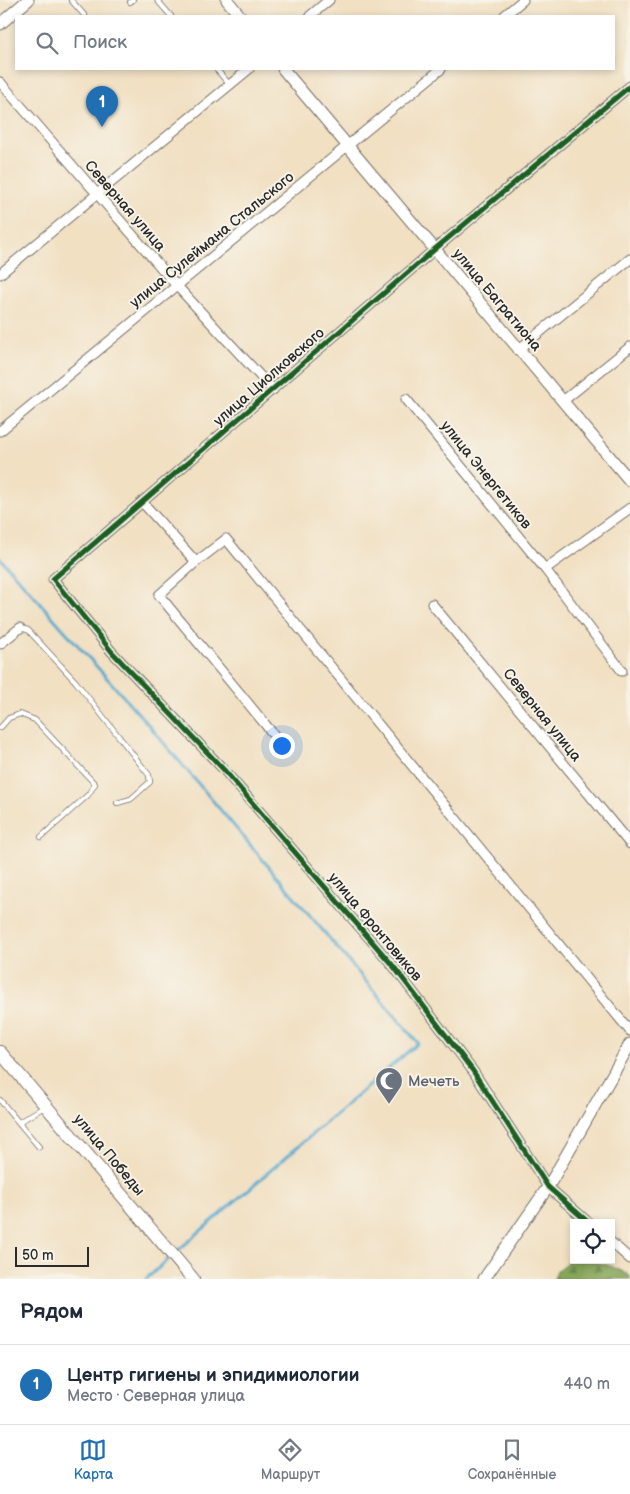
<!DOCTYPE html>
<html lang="ru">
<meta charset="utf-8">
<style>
body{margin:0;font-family:"Balsamiq Sans",sans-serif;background:#f2f2f3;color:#1f2937}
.controls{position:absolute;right:15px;bottom:15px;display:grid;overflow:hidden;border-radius:0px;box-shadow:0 2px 8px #0003}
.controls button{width:45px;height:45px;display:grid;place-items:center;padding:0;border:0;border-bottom:1px solid #e0e1e3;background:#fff;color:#1f2937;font:25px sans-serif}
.scale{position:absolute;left:15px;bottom:12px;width:74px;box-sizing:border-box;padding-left:5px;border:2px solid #2b2b2b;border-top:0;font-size:14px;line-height:18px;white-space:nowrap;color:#2b2b2b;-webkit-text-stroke:4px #f7f3e8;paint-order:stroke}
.you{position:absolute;left:281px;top:745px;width:18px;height:18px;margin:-12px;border:4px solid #fff;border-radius:50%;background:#1a73e8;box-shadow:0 0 0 8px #1a73e833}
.badge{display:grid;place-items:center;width:32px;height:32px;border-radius:50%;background:#1f6fb2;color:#fff;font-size:16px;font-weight:700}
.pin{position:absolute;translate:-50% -41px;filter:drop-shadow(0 1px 2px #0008)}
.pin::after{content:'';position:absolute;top:26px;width:18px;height:15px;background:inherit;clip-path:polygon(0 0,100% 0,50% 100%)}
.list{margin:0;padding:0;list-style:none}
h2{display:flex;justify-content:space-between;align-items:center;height:65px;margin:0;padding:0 20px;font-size:21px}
h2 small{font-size:16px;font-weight:400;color:#747a83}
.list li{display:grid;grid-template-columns:32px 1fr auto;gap:15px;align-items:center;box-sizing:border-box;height:80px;padding:0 20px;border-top:1px solid #e0e1e3}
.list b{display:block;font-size:19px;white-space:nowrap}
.list p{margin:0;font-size:16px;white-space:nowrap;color:#747a83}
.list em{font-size:16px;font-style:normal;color:#747a83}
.icon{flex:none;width:28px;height:28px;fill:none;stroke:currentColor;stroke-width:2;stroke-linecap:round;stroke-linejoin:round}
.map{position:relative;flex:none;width:630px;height:1279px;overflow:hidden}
.search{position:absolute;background:#fff;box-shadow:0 2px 8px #0003;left:15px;right:15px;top:15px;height:55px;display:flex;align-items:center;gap:12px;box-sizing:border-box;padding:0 18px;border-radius:0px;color:#747a83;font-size:19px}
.sheet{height:145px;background:#fff}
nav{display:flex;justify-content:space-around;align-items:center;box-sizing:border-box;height:70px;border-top:1px solid #e0e1e3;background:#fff;font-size:14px;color:#747a83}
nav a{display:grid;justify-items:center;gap:2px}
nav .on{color:#1f6fb2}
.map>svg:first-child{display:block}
.forest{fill:url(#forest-firs);stroke:#586842}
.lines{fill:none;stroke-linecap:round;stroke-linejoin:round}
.stream{stroke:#52a8ce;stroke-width:3}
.lane-casing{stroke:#706a60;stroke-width:6}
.street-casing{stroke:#706a60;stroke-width:11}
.secondary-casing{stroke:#706a60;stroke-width:13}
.primary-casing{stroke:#706a60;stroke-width:14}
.lane{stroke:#fff;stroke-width:4.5}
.street{stroke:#fff;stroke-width:9}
.secondary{stroke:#fff;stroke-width:11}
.primary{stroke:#fff;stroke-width:12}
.cycleway-casing{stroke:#f7f3e8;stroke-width:8}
.cycleway{stroke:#1b5e20;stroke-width:5}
.labels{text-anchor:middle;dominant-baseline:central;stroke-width:4;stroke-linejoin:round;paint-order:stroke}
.street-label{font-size:15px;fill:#2b2b2b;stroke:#f7f3e8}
.worship-label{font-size:15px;fill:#5b616d;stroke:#f7f3e8;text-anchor:start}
</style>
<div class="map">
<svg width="630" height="1279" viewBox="0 0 630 1279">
<defs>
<pattern id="forest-firs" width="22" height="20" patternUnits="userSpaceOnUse" patternTransform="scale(1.25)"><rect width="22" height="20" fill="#86a65a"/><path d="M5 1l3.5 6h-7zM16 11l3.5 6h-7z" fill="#6e874b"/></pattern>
</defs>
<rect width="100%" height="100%" fill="#f7f3e8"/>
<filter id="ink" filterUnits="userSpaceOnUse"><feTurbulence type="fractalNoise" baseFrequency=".02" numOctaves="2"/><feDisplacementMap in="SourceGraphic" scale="10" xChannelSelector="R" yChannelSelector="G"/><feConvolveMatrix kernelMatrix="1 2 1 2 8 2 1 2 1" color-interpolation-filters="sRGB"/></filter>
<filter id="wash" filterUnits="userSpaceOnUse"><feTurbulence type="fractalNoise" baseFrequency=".0096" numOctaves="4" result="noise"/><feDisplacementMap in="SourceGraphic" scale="20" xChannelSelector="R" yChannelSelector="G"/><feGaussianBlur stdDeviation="1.12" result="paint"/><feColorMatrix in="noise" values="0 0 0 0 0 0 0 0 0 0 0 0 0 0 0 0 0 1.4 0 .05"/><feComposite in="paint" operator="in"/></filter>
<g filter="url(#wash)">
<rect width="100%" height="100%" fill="#f1e0c2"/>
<path class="forest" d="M574 1257V1260C595 1260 611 1264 630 1276V1279H554L557 1270Z"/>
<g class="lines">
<g class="stream">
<polyline points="0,558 146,722 418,1043 175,1253"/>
<polyline points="146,1279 171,1257"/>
</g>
</g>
</g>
<g filter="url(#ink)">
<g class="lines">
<defs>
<g id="lane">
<polyline points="71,0 85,16"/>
<polyline points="157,0 171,16"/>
<polyline points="130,2 133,0"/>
<polyline points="216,69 230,85"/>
<polyline points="20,628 28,630 76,682 149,775 150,782 131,799 117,803"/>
<polyline points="0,728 9,718 20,714 35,720 95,784 88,795 41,837"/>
<polyline points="0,1100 39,1147"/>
<polyline points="19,1122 44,1107"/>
</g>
<g id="street">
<polyline points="310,16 329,0"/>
<polyline points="504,16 523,0"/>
<polyline points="0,82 177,286 273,390"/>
<polyline points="0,274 249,69"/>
<polyline points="518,350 630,259"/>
<polyline points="406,399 545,569 622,671"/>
<polyline points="563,401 630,347"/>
<polyline points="0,431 441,69"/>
<polyline points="143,503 196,562 226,539 630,1031"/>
<polyline points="196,562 159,595 274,735"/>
<polyline points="545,569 630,508"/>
<polyline points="432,604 630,844"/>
<polyline points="0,644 20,628"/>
<polyline points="589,1223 548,1187 473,1071 394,967 224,770 112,652 53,579 435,249 630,86"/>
<polyline points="611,1242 630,1259"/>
</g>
<g id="secondary">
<polyline points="227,0 240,16"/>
<polyline points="0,24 28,0"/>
<polyline points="283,69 630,481"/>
<polyline points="484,1279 548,1187 630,1044"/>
</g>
<polyline id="primary" points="0,1052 193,1279"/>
</defs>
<use href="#lane" class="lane-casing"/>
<use href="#street" class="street-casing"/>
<use href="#secondary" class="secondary-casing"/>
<use href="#primary" class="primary-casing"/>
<use href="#lane" class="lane"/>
<use href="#street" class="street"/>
<use href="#secondary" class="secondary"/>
<use href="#primary" class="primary"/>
<defs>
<polyline id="cycleway" points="589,1223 548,1187 473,1071 394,967 224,770 112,652 53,579 435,249 630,86"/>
</defs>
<use href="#cycleway" class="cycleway-casing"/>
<use href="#cycleway" class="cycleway"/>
</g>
</g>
<defs>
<symbol id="mosque-pin" viewBox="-11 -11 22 30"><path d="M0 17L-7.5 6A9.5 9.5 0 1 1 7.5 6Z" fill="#6b7280" stroke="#f7f3e8"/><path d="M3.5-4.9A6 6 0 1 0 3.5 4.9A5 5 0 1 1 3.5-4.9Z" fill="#fff"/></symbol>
</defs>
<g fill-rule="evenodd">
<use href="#mosque-pin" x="373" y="1065" width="32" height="43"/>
</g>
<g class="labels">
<g class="street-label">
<text transform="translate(125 206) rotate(49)">Северная улица</text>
<text transform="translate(212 240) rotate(-39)">улица Сулеймана Стальского</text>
<text transform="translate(497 300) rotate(50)">улица Багратиона</text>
<text transform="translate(269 377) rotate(-41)">улица Циолковского</text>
<text transform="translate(486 475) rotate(51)">улица Энергетиков</text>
<text transform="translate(542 715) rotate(51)">Северная улица</text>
<text transform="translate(375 927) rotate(50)">улица Фронтовиков</text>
<text transform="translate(109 1155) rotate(50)">улица Победы</text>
</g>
<g class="worship-label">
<text x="408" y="1081">Мечеть</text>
</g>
</g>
</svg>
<div class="controls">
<button><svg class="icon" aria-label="locate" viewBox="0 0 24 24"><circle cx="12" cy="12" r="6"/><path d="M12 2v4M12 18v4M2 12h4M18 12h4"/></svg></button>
</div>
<div class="scale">50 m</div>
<div class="you"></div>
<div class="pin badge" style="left:102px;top:127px">1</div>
<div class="search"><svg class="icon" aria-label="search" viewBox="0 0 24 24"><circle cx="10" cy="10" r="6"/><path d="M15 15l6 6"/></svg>Поиск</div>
</div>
<section class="sheet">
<h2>Рядом<small></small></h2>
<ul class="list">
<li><span class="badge">1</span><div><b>Центр гигиены и эпидимиологии</b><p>Место · Северная улица</p></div><em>440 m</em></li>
</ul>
</section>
<nav>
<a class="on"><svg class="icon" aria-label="map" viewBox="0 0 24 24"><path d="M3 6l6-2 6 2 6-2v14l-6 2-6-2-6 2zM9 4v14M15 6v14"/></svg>Карта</a>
<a><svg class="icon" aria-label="directions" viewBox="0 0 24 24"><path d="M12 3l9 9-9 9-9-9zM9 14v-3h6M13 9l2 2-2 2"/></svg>Маршрут</a>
<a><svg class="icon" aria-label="saved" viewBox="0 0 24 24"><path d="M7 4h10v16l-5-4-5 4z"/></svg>Сохранённые</a>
</nav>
